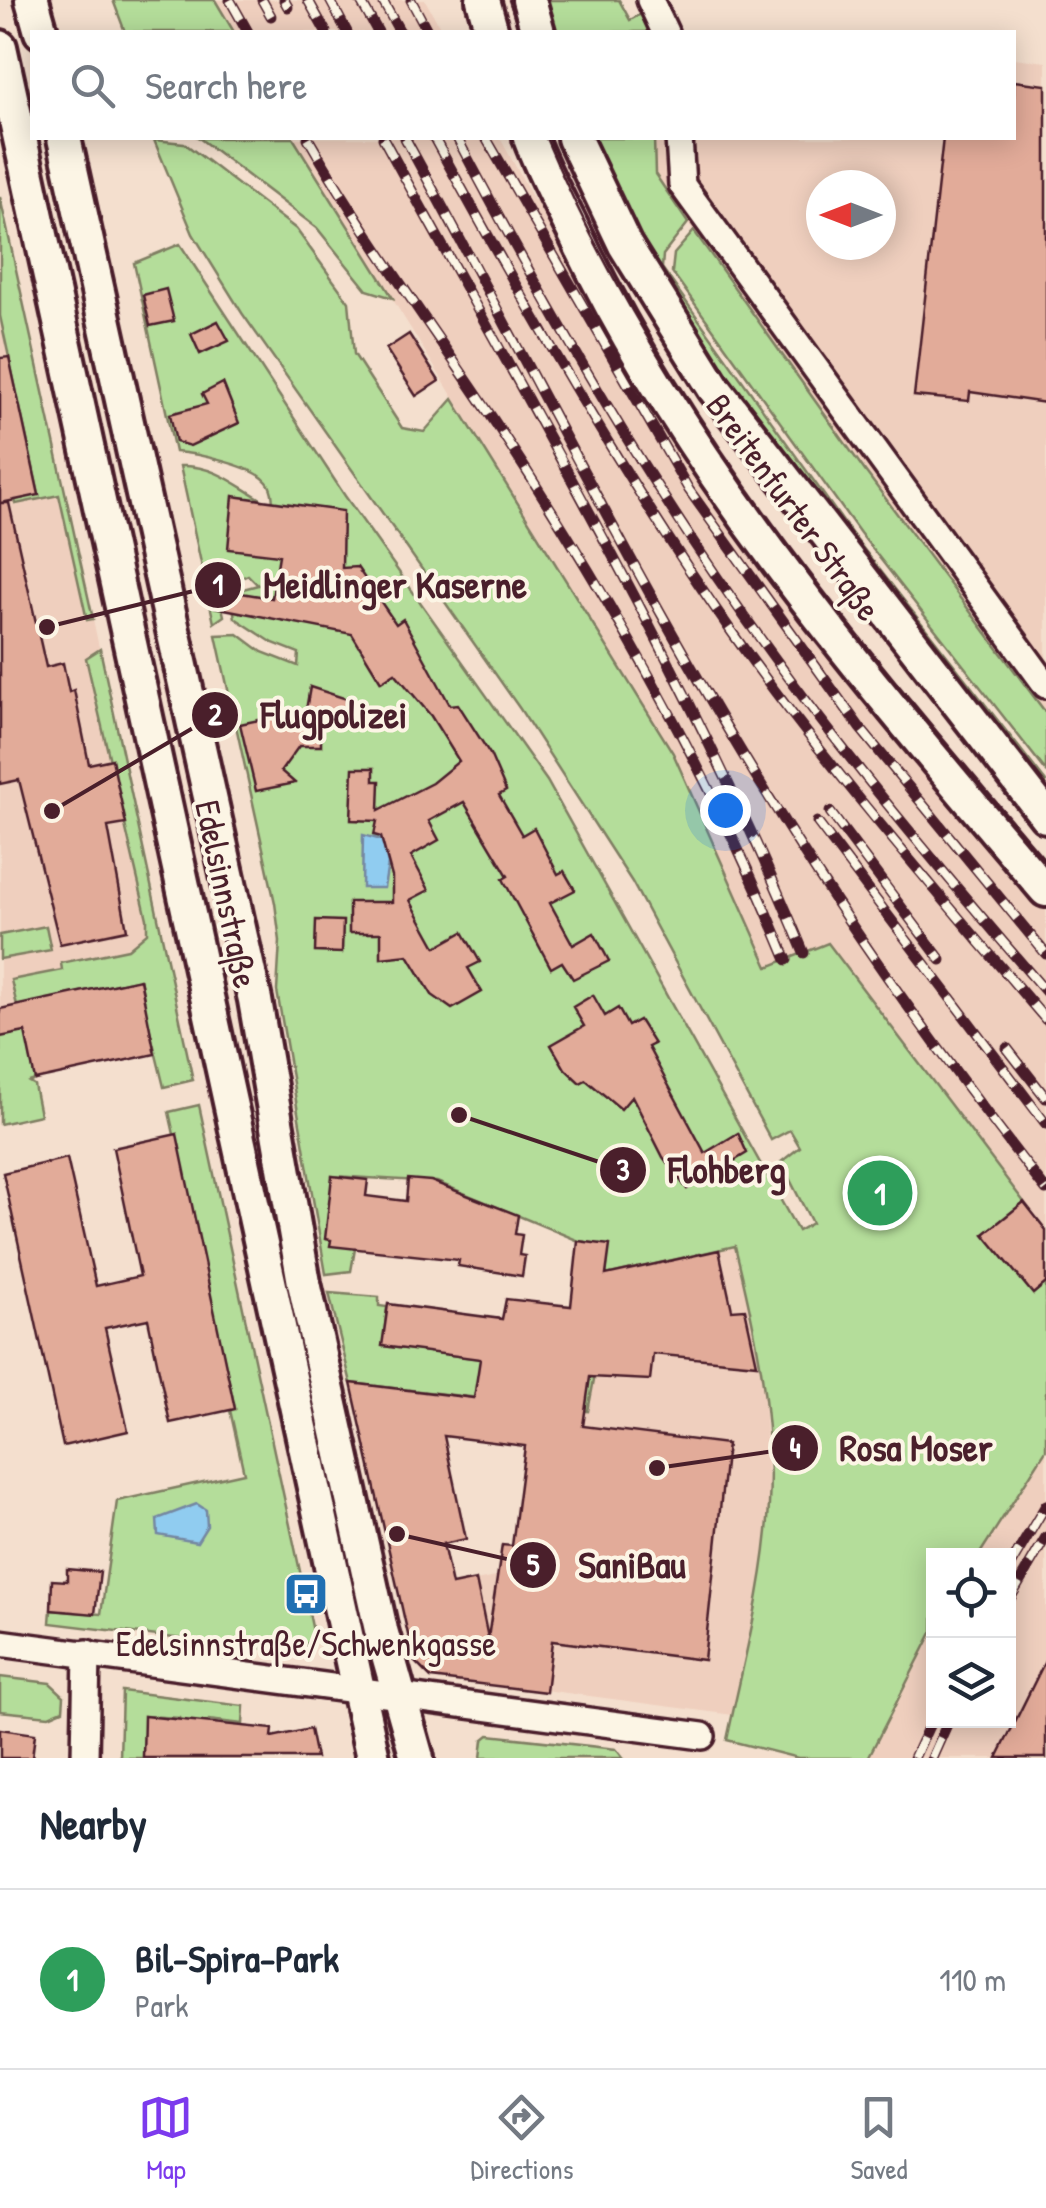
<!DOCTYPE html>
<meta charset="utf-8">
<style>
body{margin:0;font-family:"Patrick Hand",sans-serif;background:#f6f6f7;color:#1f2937}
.controls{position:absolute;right:30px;bottom:30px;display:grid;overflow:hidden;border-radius:0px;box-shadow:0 5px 25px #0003}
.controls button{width:90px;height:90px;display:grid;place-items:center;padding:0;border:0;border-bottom:2px solid #e0e1e3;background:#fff;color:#1f2937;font:50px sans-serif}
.compass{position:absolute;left:806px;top:170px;width:90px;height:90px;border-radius:50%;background:#fff;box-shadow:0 5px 25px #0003;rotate:270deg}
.you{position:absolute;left:725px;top:810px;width:35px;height:35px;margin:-25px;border:8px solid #fff;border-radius:50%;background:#1a73e8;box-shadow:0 0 0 15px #1a73e833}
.badge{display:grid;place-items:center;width:65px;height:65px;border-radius:50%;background:#7c3aed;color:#fff;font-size:32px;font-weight:700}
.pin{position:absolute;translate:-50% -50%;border:5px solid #fff;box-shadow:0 2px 10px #0006}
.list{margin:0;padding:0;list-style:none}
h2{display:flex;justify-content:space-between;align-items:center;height:130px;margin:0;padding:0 40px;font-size:42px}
h2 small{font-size:32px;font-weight:400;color:#747a83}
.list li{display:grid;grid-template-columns:65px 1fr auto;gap:30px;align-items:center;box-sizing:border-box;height:180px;padding:0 40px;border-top:2px solid #e0e1e3}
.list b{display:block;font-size:38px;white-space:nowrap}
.list p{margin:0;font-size:32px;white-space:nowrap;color:#747a83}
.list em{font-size:32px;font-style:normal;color:#747a83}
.icon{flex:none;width:55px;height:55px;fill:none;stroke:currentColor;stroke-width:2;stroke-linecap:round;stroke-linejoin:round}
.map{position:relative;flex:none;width:1046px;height:1758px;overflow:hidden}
.search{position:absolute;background:#fff;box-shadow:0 5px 25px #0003;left:30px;right:30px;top:30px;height:110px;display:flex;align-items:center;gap:25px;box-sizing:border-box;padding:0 35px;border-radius:0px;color:#747a83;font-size:38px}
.sheet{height:310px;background:#fff}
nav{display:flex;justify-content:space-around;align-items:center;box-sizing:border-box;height:140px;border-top:2px solid #e0e1e3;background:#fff;font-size:28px;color:#747a83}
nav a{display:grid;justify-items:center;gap:5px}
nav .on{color:#7c3aed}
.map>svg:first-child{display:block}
.built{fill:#efcfbe;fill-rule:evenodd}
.green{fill:#b4dd9a;stroke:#7f7e62;stroke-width:2.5}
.water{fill:#90ccf0;stroke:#7487a1;stroke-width:2.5}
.building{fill:#e2ab99;stroke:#4a1f2b;stroke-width:2.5;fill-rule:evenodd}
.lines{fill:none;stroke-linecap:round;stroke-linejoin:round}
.minor-casing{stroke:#4a1f2b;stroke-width:32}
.major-casing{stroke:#4a1f2b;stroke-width:40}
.minor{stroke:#fcf5e5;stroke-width:25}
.major{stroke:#fcf5e5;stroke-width:32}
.tram{stroke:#4a1f2b;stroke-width:2.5}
.rail-casing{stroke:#4a1f2b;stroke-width:11}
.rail{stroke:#fcf5e5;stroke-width:8;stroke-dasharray:22;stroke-linecap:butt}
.labels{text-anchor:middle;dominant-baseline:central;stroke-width:8;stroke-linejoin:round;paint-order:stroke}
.street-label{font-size:35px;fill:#4a1f2b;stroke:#fcf5e5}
.poi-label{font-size:35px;fill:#4a1f2b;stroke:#fcf5e5}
.leader{fill:none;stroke:#4a1f2b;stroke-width:4}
.callout-dot{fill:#4a1f2b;stroke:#fcf5e5;stroke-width:4}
.mark-label{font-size:30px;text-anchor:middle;font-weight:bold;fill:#fff}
.callout-label{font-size:38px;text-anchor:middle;font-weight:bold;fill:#4a1f2b;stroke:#fcf5e5;stroke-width:8;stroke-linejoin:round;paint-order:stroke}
</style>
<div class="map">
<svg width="1046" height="1758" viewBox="0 0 1046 1758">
<rect width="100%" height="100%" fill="#f4dfce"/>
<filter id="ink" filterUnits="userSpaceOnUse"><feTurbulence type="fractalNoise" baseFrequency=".01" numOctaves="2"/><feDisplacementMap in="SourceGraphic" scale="20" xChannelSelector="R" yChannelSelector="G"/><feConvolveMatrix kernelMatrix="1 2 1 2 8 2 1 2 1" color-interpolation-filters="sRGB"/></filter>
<g filter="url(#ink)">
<g class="built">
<polygon points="215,0 425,0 443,32 234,32"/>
<path d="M1014 58 1046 62V713L865 471 662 187 654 169V138H1014ZM821 185H881V245H821Z"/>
<polygon points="293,138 500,138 534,200 548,202 597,302 1046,902 1046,1230 942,1100 768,967 673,753"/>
<polygon points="0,197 176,997 0,1052"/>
<polygon points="735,1246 763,1370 769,1504 763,1567 733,1715 423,1674 414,1661 399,1596 531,1570 552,1407 589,1411 606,1275"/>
<polygon points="1046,1450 1046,1758 868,1758 933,1631 934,1720 1008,1720 1008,1556 979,1555"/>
</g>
<g class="green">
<polygon points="113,0 215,0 234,32 125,32"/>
<polygon points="539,0 619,0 630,20 643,13 652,26 650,32 545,32"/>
<polygon points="199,138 293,138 393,298 367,290 317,228"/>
<polygon points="589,138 654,138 655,174 688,223 663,255 662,268 851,533 1046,782 1046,808 674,312"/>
<path d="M154 140 184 143 296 229 349 302 354 354 402 428 424 432 453 399 673 753 768 967 828 943 1024 1202 984 1234 1033 1294 1046 1283V1450L979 1555 934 1556 933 1631 868 1758H798L727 1740C743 1663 765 1584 769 1505 774 1417 756 1331 735 1246L606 1275 609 1245 579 1241 437 1182 333 1176 331 1240 355 1249 351 1271 326 1274 277 991 280 941 275 903 216 635 238 634 262 652 298 666 299 653 273 643 235 618 233 607 239 590 258 585 248 575 226 585 222 570 214 572 224 616 214 623 180 466C213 464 238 486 261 499L260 511 272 514C273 503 274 491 267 482 255 466 195 453 175 452L134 263 180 244 345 496 547 781 798 1231 812 1223 781 1162 800 1147 790 1130 771 1140 632 882 520 709 242 313 193 234Z"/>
<polygon points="0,197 93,619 87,620 59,495 16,504 15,500 39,494 0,316"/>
<polygon points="694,231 865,471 1046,713 1046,771 860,533 672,272 674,254"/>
<polygon points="100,649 193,1080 164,1087 147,1018 28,1043 35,1080 29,1082 34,1085 40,1115 0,1124 0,1037 145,1006 140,979 17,1006 11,980 62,970 61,963 128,949 147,933 147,919 86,658"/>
<polygon points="46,926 51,950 0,959 0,935"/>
<polygon points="199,1105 314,1636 298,1653 50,1623 51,1610 101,1614 117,1501 244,1473 230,1410 235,1408 169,1112"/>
<polygon points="329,1293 379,1297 379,1306 387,1307 383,1346 595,1374 588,1411 351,1383"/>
<polygon points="0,1677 50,1683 64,1696 63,1710 49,1716 0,1711"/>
<polygon points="122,1691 244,1706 243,1724 209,1720 206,1734 179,1734 179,1718 145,1716 143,1758 120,1758"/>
<polygon points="489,1735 616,1749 623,1758 481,1758 483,1740"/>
</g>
<g class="water">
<polygon points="363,835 382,840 388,864 384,888 362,888"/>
<polygon points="197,1504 206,1510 207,1526 197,1542 158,1535 157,1519"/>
</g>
<g class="building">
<polygon points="1014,81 1046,85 1046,403 970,392 969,401 914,396 943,138 1014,138"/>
<polygon points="166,289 174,321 150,326 143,295"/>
<polygon points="218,321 229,341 200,354 191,334"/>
<polygon points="409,334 439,381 416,396 386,349"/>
<polygon points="9,357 39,495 1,503 9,503 46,667 63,663 69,692 74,690 89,764 112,759 126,824 108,827 127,930 60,944 19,780 0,784 0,358"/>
<polygon points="223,383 239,423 190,446 176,442 170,414 207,404 202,394"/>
<polygon points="233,496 343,511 342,568 357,567 396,624 403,619 450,705 458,704 490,754 506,791 499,795 522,835 534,828 558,874 564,871 575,890 550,903 573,945 594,933 609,961 573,979 562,962 551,968 503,879 508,876 464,802 429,821 439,840 411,856 429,890 410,900 436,947 463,932 480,962 468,968 482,992 452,1009 432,995 408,955 381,958 381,933 349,933 349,902 392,902 392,877 381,837 374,835 377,821 351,820 353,768 374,768 374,781 380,781 379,810 432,783 459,761 431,716 395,673 381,682 352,634 214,607 217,589 272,598 279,555 228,549"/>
<polygon points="310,687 347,699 343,722 321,715 321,746 299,746 281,771 295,783 256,791 240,724 306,710"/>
<polygon points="316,920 343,921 342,953 315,952"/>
<polygon points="140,979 155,1054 35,1080 25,1032 0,1037 0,1009"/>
<polygon points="593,995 605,1016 618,1008 628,1026 639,1020 654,1044 648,1047 705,1153 738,1133 747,1153 687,1189 663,1157 632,1096 621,1109 586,1080 580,1083 565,1069 551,1045 584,1026 573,1007"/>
<polygon points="177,1134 235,1409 170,1423 148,1319 105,1328 128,1431 63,1446 3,1173 67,1158 96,1286 140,1276 113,1148"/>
<polygon points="332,1176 368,1180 366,1196 406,1201 408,1179 431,1181 518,1215 515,1234 522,1235 519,1255 525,1256 522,1276 458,1266 459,1260 330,1246 331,1240 325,1239"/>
<polygon points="1024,1202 1046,1230 1046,1283 1033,1294 984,1234"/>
<path d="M578 1241 610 1245 606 1275 719 1250 732 1310 745 1309 757 1364 653 1354 650 1380 590 1377 583 1426 727 1444 704 1660 552 1641 546 1692 431 1678 414 1661 351 1383 474 1398 480 1359 382 1346 388 1304 502 1319 506 1299 571 1306ZM444 1436 525 1446 512 1546 502 1545 488 1638 476 1580 452 1585 443 1544 466 1539Z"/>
<polygon points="67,1569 100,1572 95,1614 51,1610 52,1580 67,1581"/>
<polygon points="1046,1659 1046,1758 997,1758"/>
<polygon points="144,1716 273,1729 272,1737 310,1729 316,1758 143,1758"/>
<polygon points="0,1729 35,1734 32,1758 0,1758"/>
</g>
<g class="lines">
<defs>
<g id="minor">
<polyline points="650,0 665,32"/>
<polyline points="679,138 682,185 1046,685"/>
<polyline points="0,1643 702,1736"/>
<polyline points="85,1758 87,1653"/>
</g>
<g id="major">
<polyline points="32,0 41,32"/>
<polyline points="483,0 492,32"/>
<polyline points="529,0 538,32"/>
<polyline points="0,47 373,1758"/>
<polyline points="64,138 255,1000 304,1283 381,1630 417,1758"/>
<path d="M530 138C543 173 562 207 578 240 693 480 875 688 1046 890"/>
<polyline points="574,138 625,245 714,388 1046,816"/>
</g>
</defs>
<use href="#minor" class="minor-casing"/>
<use href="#major" class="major-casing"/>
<use href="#minor" class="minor"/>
<use href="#major" class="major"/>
<g class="tram">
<polyline points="509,0 520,32"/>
<path d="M546 138C661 410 856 642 1046 866"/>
</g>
<defs>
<g id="rail">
<polyline points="230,0 248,32"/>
<polyline points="262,0 271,16"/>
<polyline points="284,0 288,7"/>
<polyline points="308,0 326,32"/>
<polyline points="330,0 347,32"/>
<polyline points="360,0 378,32"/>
<polyline points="382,0 400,32"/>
<polyline points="411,0 428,32"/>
<path d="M308 138C363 234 429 323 491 416 604 587 709 770 787 960"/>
<path d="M383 138C529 405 687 671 804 953"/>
<path d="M405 138C531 367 647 605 787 826 866 952 954 1073 1046 1190"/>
<path d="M434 138C526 306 621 474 731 631 827 767 938 893 1046 1020"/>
<path d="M457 138C551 316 653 493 773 656 858 773 952 883 1046 992"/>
<polyline points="486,138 689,490 860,728 1046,954"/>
<polyline points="830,812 941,960"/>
<polyline points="817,822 1046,1124"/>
<polyline points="1007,1048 1046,1098"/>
<polyline points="1008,1569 1046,1505"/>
<polyline points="1008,1602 1046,1537"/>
<polyline points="914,1758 934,1715"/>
<polyline points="932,1758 949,1720"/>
</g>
</defs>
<use href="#rail" class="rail-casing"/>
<use href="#rail" class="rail"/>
</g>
</g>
<defs>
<symbol id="bus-square" viewBox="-11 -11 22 22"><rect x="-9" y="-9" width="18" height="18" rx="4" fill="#1f6fb2" stroke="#fcf5e5"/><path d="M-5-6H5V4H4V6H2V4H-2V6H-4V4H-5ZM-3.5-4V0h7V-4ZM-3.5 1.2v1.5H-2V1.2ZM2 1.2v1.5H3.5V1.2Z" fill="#fff"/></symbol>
</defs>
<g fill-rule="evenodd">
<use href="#bus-square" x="281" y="1569" width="50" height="50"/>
</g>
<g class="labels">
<g class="street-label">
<text transform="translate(794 507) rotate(54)">Breitenfurter Straße</text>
<text transform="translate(227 894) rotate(78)">Edelsinnstraße</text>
</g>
<g class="poi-label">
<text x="306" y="1643">Edelsinnstraße/Schwenkgasse</text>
</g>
</g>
<path class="leader" d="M47 627L218 585M52 811L215 715M459 1115L623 1170M657 1468L795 1448M397 1534L533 1565"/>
<g class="callout-dot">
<circle cx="47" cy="627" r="10"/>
<circle cx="52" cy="811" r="10"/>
<circle cx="459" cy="1115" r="10"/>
<circle cx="657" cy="1468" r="10"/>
<circle cx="397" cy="1534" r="10"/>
<circle cx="218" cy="585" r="25"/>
<circle cx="215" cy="715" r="25"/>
<circle cx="623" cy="1170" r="25"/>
<circle cx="795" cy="1448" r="25"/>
<circle cx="533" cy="1565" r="25"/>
</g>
<g class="mark-label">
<text x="218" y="595">1</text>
<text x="215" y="725">2</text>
<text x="623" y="1180">3</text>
<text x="795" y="1458">4</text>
<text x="533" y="1575">5</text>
</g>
<g class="callout-label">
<text x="395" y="598">Meidlinger Kaserne</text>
<text x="334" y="728">Flugpolizei</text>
<text x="727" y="1183">Flohberg</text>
<text x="916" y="1461">Rosa Moser</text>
<text x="632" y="1578">SaniBau</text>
</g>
</svg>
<div class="controls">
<button><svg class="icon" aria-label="locate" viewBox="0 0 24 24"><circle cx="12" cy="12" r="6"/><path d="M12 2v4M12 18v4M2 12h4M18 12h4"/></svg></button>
<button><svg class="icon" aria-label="layers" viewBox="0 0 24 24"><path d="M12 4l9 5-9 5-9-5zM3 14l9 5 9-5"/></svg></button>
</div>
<svg class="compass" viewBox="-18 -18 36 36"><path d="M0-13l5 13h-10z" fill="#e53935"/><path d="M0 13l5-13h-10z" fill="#747a83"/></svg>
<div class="you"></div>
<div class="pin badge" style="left:880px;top:1193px;background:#2e9e5b">1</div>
<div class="search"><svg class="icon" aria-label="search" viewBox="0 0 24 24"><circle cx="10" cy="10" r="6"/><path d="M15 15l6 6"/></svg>Search here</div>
</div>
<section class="sheet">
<h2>Nearby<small></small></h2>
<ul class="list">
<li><span class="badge" style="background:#2e9e5b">1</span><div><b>Bil-Spira-Park</b><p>Park</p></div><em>110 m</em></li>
</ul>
</section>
<nav>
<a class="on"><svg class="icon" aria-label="map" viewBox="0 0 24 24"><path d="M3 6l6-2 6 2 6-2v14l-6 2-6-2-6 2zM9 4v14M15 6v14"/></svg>Map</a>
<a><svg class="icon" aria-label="directions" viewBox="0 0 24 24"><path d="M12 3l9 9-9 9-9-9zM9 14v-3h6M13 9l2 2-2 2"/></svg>Directions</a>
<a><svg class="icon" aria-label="saved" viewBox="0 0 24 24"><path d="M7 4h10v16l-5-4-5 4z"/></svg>Saved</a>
</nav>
